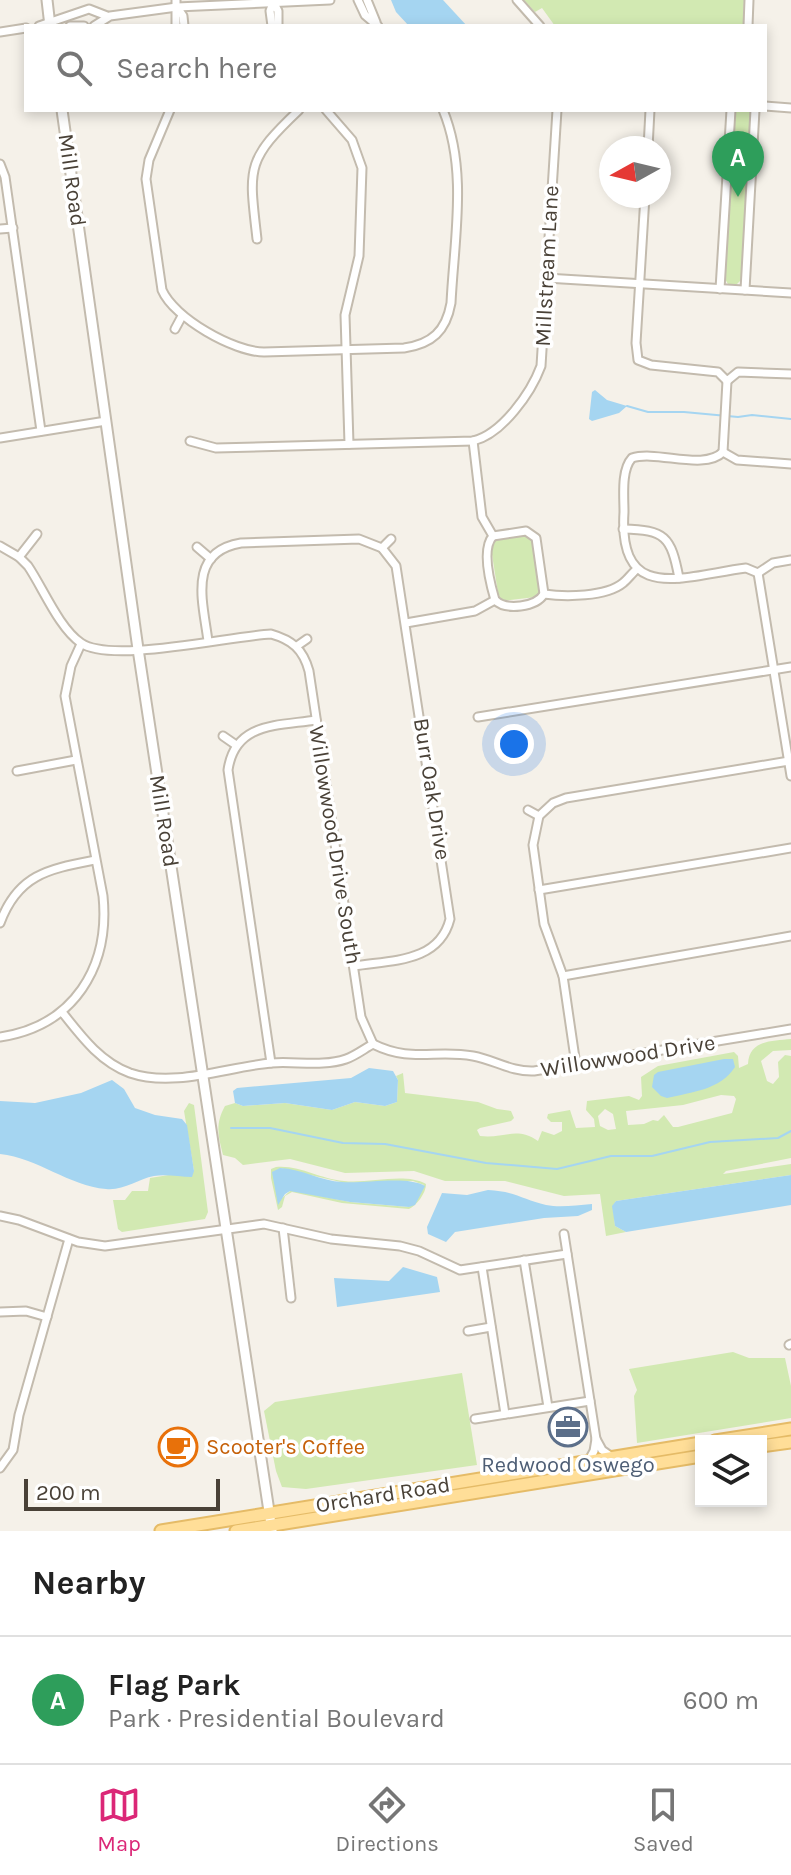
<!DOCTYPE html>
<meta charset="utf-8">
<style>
body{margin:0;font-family:Karla,sans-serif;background:#f6f6f6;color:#222}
.controls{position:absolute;right:24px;bottom:24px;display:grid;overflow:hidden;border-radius:0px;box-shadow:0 4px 12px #0003}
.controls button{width:72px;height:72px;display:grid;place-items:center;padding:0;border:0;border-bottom:2px solid #e0e0e0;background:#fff;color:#222;font:40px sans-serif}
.compass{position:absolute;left:599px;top:136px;width:72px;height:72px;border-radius:50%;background:#fff;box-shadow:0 4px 12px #0003;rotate:262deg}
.scale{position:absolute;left:24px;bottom:20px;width:196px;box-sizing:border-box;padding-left:8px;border:4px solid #494137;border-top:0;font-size:22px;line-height:28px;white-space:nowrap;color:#494137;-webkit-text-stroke:6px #fff;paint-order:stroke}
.you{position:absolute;left:514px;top:744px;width:28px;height:28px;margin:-20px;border:6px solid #fff;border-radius:50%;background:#1a73e8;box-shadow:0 0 0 12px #1a73e833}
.badge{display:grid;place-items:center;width:52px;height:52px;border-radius:50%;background:#db2777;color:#fff;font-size:26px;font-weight:700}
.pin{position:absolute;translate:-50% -66px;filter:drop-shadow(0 2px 4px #0008)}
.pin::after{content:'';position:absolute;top:42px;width:28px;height:24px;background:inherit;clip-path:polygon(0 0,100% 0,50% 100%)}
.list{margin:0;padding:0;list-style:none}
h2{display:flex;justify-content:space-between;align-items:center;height:104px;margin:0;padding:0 32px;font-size:34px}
h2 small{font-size:26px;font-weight:400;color:#767676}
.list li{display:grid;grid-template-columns:52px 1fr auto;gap:24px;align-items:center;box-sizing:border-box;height:128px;padding:0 32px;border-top:2px solid #e0e0e0}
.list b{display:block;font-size:30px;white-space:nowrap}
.list p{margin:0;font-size:26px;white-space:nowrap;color:#767676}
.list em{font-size:26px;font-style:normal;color:#767676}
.icon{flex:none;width:44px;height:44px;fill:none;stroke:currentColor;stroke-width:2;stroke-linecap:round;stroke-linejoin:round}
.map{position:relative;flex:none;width:791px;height:1531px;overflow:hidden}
.search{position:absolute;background:#fff;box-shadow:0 4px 12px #0003;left:24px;right:24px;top:24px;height:88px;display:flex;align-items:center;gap:20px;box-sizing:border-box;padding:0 28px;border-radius:0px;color:#767676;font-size:30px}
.sheet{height:232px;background:#fff}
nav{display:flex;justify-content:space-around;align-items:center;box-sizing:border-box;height:112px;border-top:2px solid #e0e0e0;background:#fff;font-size:22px;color:#767676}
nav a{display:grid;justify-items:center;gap:4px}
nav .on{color:#db2777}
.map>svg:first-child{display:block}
.green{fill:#d2e9b2;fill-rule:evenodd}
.water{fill:#a5d5f1}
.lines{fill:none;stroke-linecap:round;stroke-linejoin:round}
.stream{stroke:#a5d5f1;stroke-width:2}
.minor-casing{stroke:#c3bbae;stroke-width:11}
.tertiary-casing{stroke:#c3bbae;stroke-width:13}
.primary-casing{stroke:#e5bb67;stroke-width:15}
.minor{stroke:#fff;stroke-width:7}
.tertiary{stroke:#fff;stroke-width:9}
.primary{stroke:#ffde98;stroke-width:11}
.labels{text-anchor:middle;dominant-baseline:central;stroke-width:7;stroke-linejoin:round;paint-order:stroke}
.street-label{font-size:22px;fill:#494137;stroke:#fff}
.food-label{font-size:22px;fill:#c56008;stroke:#fff;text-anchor:start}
.service-label{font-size:22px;fill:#4e5e75;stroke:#fff}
</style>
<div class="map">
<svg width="791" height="1531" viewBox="0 0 791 1531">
<rect width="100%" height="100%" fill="#f5f1e9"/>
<g class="green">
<polygon points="524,0 744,0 743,26 555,26 542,8 535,12"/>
<polygon points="734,110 752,110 741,280 736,285 728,284 725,279"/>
<polygon points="523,535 533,541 540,593 536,597 502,601 498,593 491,548 493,543 499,539"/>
<path d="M791 1039V1050L773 1051 761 1061 767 1081 773 1084 779 1077 778 1062 785 1055 791 1056V1158L726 1171 723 1174 791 1164V1175L616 1201 613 1206 615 1226 626 1232 606 1236 600 1194 564 1196 505 1181H445L414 1171 345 1173 290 1159 243 1165 235 1158 223 1155C218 1136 215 1124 225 1106L235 1103 243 1106 285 1103 332 1110 355 1102 385 1106 397 1102 398 1080 396 1076 403 1073 405 1093 478 1102 497 1109 511 1111 514 1118 511 1121 480 1128 477 1130 480 1136C504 1139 516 1126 538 1141L542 1131 554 1135 562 1131V1122H551L547 1118 548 1114 570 1110 576 1128 595 1127 594 1119 586 1110 587 1101 629 1096 639 1100 642 1096 641 1077 658 1066 734 1052 738 1056 739 1068 748 1064C749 1040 772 1041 791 1039ZM721 1095 734 1096 736 1099 732 1113 678 1127H673L664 1115 658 1121 653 1120 644 1124 628 1125 626 1111 683 1105ZM605 1109 613 1114 616 1129 608 1130 600 1126 598 1116Z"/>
<polygon points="189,1103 194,1105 208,1212 205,1219 122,1232 118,1229 113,1200 125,1200 132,1191 148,1191 150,1178 194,1171 184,1111"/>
<path d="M276 1167C301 1165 319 1179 344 1181 368 1184 405 1172 426 1184 426 1193 417 1205 409 1209L342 1203 292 1192 285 1196 282 1207 278 1210 271 1178V1169ZM280 1168 345 1183 413 1181 424 1185 409 1207 350 1202 296 1191H290L282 1198Z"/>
<polygon points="733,1352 749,1358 785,1358 791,1386 791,1418 637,1443 634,1396 637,1390 629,1369"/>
<polygon points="462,1373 477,1465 306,1489 282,1487 276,1471 264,1411 275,1402"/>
</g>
<g class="water">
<polygon points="391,0 443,0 467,26 409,26 396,12"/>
<polygon points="595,390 607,400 627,406 619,413 592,421 589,419 592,392"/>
<path d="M724 1059H733L735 1067C720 1090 692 1092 667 1098L661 1096 652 1087 654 1075 658 1072Z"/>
<polygon points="369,1068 393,1071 398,1080 397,1102 385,1106 355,1102 332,1110 285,1103 243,1106 235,1103 233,1091 237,1088 351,1078"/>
<path d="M112 1080 124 1089 135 1108 155 1115 182 1119 187 1125 194 1171 192 1177C180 1177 166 1174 154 1176 138 1179 123 1191 106 1189 69 1186 38 1158 0 1154V1101L35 1103 81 1093Z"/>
<path d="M280 1168C302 1169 321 1181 342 1182 364 1184 407 1175 425 1186L415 1205 409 1207 350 1202 290 1191 285 1194 278 1205 272 1172Z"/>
<polygon points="791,1175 791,1205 626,1232 615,1226 612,1206 616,1201"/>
<path d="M488 1190C514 1191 524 1200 546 1205 561 1208 576 1205 592 1204V1210L578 1216 544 1218 455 1232 446 1242 428 1234 427 1227 442 1193 467 1195Z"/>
<polygon points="403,1267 437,1277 440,1292 337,1307 334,1278 389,1281"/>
</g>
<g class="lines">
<g class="stream">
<polyline points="627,406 648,412 684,412 738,417 752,415 791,419"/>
<polyline points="231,1128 270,1128 343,1143 385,1144 486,1163 557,1169 611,1156 652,1156 710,1142 778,1138 791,1131"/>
</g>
<defs>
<g id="minor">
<polyline points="358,0 365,15 378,26"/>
<polyline points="367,0 376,22"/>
<polyline points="517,0 540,26"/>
<polyline points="274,3 278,11 278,26"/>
<polyline points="177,7 183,16 184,26"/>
<polyline points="39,26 89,9 107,16"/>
<polyline points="70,26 84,26"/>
<polyline points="94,26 110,16 177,7 330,0"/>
<polyline points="176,26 176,0"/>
<polyline points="272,26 270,11 274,0"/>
<polyline points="748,26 749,0"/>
<polyline points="0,32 26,28"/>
<polyline points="765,106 791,108"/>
<path d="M170 110 149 160 146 179 162 290C174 318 234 352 264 352L404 348C432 344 446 331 451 303 454 240 468 170 443 110"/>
<polyline points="326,110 352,140 362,168 359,256 345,315 349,444"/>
<polyline points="648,148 650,110"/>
<polyline points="0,164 5,177 41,431"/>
<polyline points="645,196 636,343 638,360 651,365 718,372 727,381 738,372 791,374"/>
<polyline points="0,229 13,228"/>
<path d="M257 239C249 168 245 161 299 110"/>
<polyline points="546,278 791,293"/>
<polyline points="720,289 731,110"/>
<polyline points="745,290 755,110"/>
<polyline points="175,329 182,316"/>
<polyline points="0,438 106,421"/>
<path d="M190 441 216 448 473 441C502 434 531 393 541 366L557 110"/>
<path d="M473 441 482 517 493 536C481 549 490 583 495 600"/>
<polyline points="723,452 727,381"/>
<path d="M791 464 737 460 723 452C704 471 657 450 632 458 621 470 624 496 624 512 618 605 683 576 746 568L758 573 773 563 791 560"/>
<path d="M623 529C665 530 671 536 679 578"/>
<polyline points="493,536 526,531 536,538 544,594"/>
<path d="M0 546 19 557 28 566C43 588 59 628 81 643 111 664 230 636 271 634 292 640 303 649 309 671L361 1017 373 1044"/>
<polyline points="197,547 211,559"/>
<polyline points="382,548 391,539"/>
<polyline points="19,557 37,534"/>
<polyline points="758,573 791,776"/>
<path d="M406 623 475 611 495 600C506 611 536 607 544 594 565 597 606 597 623 583 628 579 632 573 637 569"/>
<path d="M208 641C203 602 187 552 241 543L359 539 382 548 396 566 450 919C439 963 391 960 354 966"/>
<polyline points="297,646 307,639"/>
<polyline points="478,717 791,667"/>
<polyline points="223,736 236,745"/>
<polyline points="17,771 76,760"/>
<polyline points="528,810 539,816"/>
<polyline points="539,890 791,848"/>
<path d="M0 923C18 874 49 869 95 860"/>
<polyline points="563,976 791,936"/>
<path d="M62 1012C81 1036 100 1062 130 1073 174 1088 227 1067 271 1063 295 1061 323 1067 346 1059 355 1056 364 1049 373 1044"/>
<path d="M0 1037C74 1026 110 967 103 896L65 696 71 666 81 644"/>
<path d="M373 1044C411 1063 435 1049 473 1056 495 1060 511 1072 534 1071L791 1029"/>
<path d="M271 1063 228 770C235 722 278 726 316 720"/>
<polyline points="576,1065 563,976 544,924 533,845 539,816 553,803 566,798 789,761"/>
<polyline points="0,1216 19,1220 78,1242 105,1246 264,1224 331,1239 400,1246 419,1251 460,1270 567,1254"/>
<polyline points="283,1228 291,1298"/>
<polyline points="564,1234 596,1439"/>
<polyline points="524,1260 548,1407"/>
<polyline points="482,1267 505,1414"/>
<polyline points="0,1312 26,1311 47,1317"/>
<polyline points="468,1331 491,1327"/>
<polyline points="789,1345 791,1344"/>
<polyline points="475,1419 590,1401"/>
<polyline points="589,1460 594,1451 596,1439 602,1450 612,1457"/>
<polyline points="0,1468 13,1450 19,1415 69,1239"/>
</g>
<g id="tertiary">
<polyline points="47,0 50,26"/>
<polyline points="62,110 138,649 272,1531"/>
</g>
<g id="primary">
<polyline points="715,1441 791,1429"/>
<polyline points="761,1446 791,1442"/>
<polyline points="161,1531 701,1443"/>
<polyline points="236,1531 701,1456"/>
</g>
</defs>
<use href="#minor" class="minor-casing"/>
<use href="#tertiary" class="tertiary-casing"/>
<use href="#primary" class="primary-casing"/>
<use href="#minor" class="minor"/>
<use href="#tertiary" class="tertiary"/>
<use href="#primary" class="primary"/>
</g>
<defs>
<symbol id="office-ring" viewBox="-11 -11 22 22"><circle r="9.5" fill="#fff" stroke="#5c6f8a" stroke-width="1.5"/><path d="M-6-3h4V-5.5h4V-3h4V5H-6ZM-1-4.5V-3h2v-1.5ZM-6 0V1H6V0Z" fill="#5c6f8a"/></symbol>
<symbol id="cafe-ring" viewBox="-11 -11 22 22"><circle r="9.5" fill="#fff" stroke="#e8710a" stroke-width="1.5"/><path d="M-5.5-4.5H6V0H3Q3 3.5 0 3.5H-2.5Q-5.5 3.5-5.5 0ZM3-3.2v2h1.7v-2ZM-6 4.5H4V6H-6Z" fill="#e8710a"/></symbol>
</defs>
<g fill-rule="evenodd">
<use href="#office-ring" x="546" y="1405" width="44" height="44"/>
<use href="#cafe-ring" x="156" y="1425" width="44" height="44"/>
</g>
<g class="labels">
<g class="street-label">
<text transform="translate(72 180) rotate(82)">Mill Road</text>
<text transform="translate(547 266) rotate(-87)">Millstream Lane</text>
<text transform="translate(432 789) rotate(81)">Burr Oak Drive</text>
<text transform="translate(164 821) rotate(81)">Mill Road</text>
<text transform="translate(335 845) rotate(81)">Willowwood Drive South</text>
<text transform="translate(628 1056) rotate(-9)">Willowwood Drive</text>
<text transform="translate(383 1495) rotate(-9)">Orchard Road</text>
</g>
<g class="food-label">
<text x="206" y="1447">Scooter's Coffee</text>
</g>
<g class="service-label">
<text x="568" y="1465">Redwood Oswego</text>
</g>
</g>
</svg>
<div class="controls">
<button><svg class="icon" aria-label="layers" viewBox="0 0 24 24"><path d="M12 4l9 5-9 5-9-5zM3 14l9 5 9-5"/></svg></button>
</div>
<svg class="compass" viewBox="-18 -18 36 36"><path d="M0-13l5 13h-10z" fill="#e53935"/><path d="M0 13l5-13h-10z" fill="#767676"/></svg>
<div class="scale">200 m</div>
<div class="you"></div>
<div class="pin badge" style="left:738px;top:197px;background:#2e9e5b">A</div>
<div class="search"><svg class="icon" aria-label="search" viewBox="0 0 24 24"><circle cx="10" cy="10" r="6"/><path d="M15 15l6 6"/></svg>Search here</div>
</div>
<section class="sheet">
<h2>Nearby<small></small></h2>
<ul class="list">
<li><span class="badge" style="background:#2e9e5b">A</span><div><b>Flag Park</b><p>Park · Presidential Boulevard</p></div><em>600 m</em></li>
</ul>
</section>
<nav>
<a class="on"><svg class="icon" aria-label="map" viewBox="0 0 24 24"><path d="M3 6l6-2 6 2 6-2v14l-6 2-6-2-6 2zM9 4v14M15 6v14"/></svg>Map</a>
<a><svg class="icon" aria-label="directions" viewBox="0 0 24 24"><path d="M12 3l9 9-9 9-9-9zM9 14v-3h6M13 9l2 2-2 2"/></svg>Directions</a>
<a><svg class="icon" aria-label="saved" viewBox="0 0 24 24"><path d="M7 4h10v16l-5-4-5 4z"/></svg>Saved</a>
</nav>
